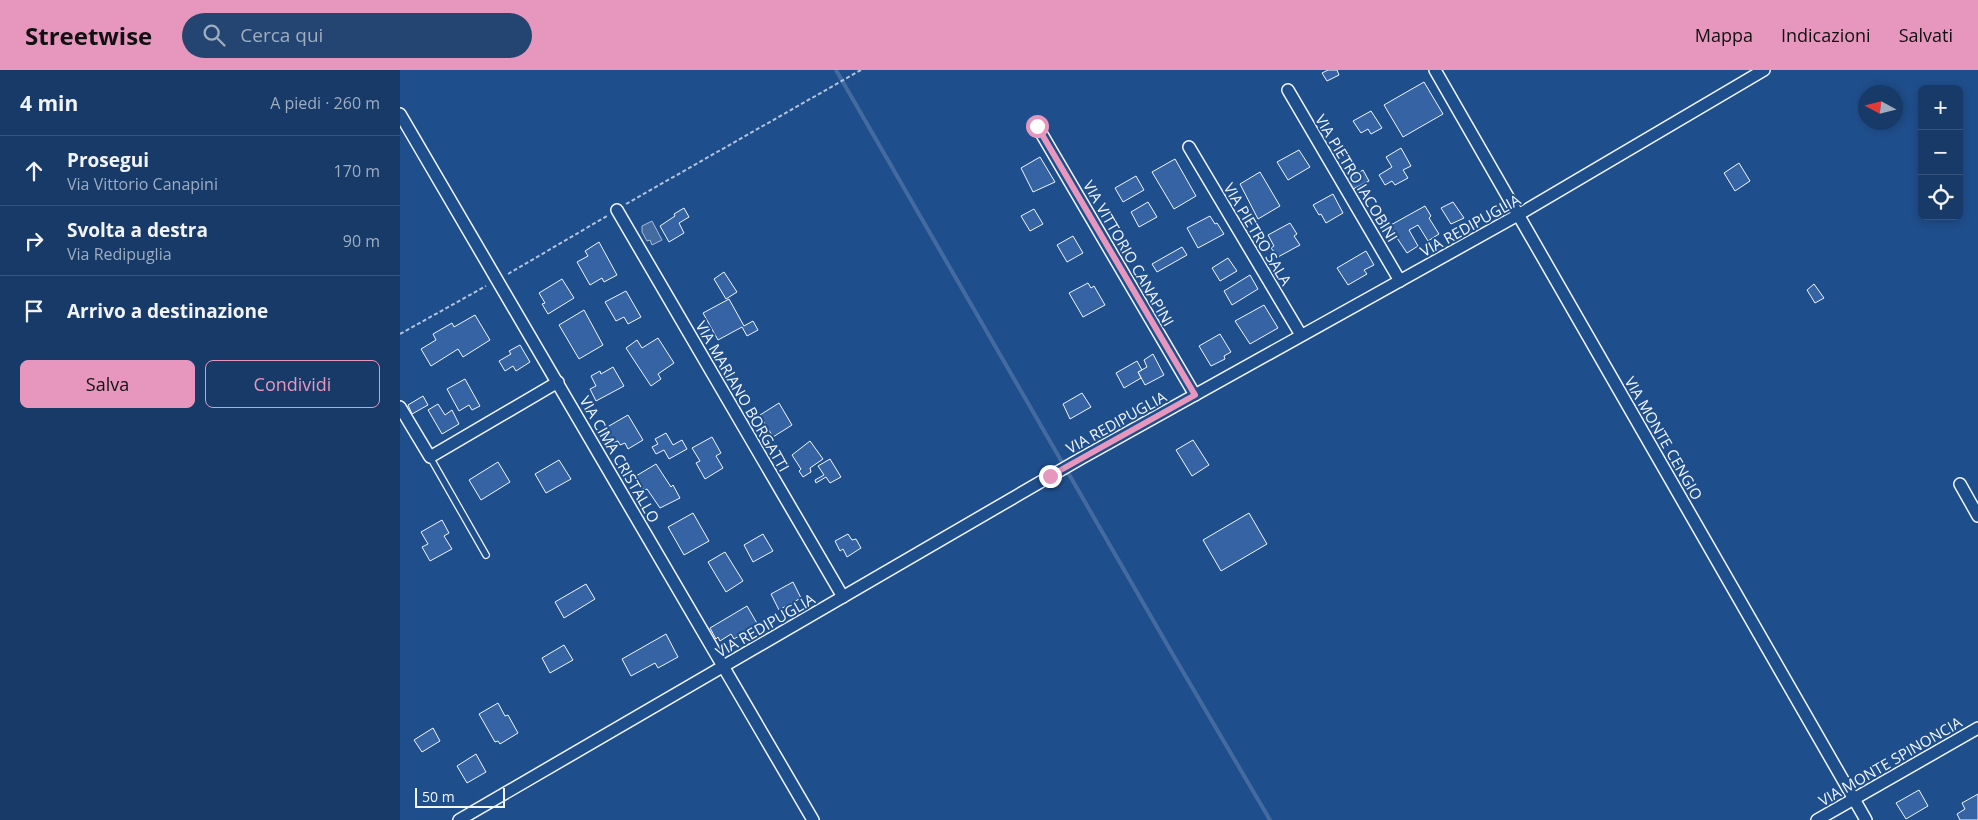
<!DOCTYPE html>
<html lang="it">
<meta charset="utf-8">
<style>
body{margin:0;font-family:"Open Sans",sans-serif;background:#244571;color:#f1f3f6}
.controls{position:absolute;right:15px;top:15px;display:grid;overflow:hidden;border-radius:8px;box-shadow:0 2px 8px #0003}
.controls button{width:45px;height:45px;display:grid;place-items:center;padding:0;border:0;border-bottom:1px solid #36547d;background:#173a69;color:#f1f3f6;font:25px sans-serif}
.compass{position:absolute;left:1458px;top:15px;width:45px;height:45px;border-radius:50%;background:#173a69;box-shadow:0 2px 8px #0003;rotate:277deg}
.scale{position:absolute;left:15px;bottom:12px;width:90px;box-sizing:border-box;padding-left:5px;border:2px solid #f2f6ff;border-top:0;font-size:14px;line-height:18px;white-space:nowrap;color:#f2f6ff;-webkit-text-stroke:4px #1f4e8c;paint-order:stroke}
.stop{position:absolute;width:15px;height:15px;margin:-11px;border:4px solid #e797bd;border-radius:50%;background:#fff}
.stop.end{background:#e797bd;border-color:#fff;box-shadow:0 1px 5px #0008}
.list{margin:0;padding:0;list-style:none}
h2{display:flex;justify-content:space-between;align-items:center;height:65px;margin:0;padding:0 20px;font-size:21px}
h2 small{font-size:16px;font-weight:400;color:#9eadc0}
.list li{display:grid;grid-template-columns:32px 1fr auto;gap:15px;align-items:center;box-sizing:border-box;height:70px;padding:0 20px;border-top:1px solid #36547d}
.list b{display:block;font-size:19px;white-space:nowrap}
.list p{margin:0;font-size:16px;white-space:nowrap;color:#9eadc0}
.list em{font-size:16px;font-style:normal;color:#9eadc0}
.actions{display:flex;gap:10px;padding:15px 20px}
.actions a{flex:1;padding:11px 0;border:1px solid #e797bd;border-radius:8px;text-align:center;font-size:18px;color:#e797bd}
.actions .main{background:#e797bd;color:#111}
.icon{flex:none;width:28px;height:28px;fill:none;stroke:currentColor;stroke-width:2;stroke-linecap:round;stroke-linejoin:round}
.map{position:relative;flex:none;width:1578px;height:750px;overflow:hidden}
header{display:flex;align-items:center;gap:30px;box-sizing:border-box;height:70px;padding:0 25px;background:#e797bd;color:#111}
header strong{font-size:24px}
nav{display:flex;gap:28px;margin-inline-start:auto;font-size:18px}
.search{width:350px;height:45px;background:#244571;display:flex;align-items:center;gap:12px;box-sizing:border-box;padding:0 18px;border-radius:28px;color:#9eadc0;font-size:19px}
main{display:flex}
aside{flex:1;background:#173a69}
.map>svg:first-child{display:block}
.water{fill:#446ba0;stroke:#a8bbd7}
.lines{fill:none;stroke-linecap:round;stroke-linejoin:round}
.stream{stroke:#446ba0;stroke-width:4}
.building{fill:#3563a3;stroke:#f2f6ff}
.lane-casing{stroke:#f2f6ff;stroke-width:8}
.street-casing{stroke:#f2f6ff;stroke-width:14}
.path{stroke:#b3c4dc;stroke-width:2;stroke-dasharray:4 2.5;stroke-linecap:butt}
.lane{stroke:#1f4e8c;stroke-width:5.5}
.street{stroke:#1f4e8c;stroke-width:11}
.route{stroke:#e797bd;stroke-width:6}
.labels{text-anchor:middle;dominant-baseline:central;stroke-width:4;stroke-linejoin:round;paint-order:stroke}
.street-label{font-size:15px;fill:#f2f6ff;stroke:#1f4e8c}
</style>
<header>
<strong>Streetwise</strong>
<div class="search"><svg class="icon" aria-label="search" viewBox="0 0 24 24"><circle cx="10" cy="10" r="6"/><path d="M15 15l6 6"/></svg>Cerca qui</div>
<nav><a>Mappa</a><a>Indicazioni</a><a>Salvati</a></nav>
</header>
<main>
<aside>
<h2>4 min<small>A piedi · 260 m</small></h2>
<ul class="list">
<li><svg class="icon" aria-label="ahead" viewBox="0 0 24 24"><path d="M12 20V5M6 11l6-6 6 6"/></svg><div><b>Prosegui</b><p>Via Vittorio Canapini</p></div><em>170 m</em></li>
<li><svg class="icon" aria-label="right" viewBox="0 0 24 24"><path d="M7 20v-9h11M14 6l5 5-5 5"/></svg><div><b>Svolta a destra</b><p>Via Redipuglia</p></div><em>90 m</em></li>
<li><svg class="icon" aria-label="arrive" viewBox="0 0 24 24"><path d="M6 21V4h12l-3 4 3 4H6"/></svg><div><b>Arrivo a destinazione</b></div></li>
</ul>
<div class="actions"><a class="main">Salva</a><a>Condividi</a></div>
</aside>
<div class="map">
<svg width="1578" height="750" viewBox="0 0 1578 750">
<rect width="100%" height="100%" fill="#1f4e8c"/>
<polygon class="water" points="252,151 262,170 252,175 250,170 247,171 242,162 242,156"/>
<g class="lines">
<polyline class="stream" points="436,0 772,583 870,750"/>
</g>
<g class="building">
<polygon points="928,0 937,0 939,5 927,11 922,3"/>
<polygon points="1024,12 1043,44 1003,67 984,35"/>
<polygon points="971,41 982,58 971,64 968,59 961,63 953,51"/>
<polygon points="1001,78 1011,96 1003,100 1008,108 995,115 992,111 985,115 979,105 992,97 986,87"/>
<polygon points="899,80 910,97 888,110 877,92"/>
<polygon points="640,87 655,112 633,122 621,98"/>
<polygon points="775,89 796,126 774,139 752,102"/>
<polygon points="1339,93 1350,111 1335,121 1324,103"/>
<polygon points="963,100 969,111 953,119 947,110"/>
<polygon points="860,102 880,136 858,149 840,114"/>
<polygon points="736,106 744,120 723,132 715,118"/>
<polygon points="933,124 943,143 926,153 921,144 919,145 913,135"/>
<polygon points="748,132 757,147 739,157 731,142"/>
<polygon points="1053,132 1064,148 1051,154 1041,138"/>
<polygon points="1025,136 1031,146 1029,148 1039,164 1028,171 1018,155 1009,160 1018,176 1007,183 989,156"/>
<polygon points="284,138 289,147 279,153 284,163 269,172 260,156 275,146 274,144"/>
<polygon points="634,139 643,154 630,161 621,146"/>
<polygon points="810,146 815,154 817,153 824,164 798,178 787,158"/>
<polygon points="890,153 897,164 894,166 900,175 878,187 871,178 874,176 868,165"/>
<polygon points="673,166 683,183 667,192 657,175"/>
<polygon points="199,172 217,205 204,212 202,208 190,215 177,192 188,186 185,181"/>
<polygon points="782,177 787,185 757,202 752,194"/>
<polygon points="966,181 974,195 964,200 967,204 948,215 937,198"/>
<polygon points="828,188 837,201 820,211 812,198"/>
<polygon points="324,202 337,222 326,229 314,209"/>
<polygon points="850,205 858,219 832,235 824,221"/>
<polygon points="162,209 174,228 148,244 142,234 145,233 139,223"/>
<polygon points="688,213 691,218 694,216 705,235 683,247 669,223"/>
<polygon points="1414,214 1424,228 1415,233 1407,220"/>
<polygon points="226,221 241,247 228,254 224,247 216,251 205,232"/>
<polygon points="329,229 344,256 353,251 358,260 347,266 342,257 318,270 303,243"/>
<polygon points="864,235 878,258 850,274 835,251"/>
<polygon points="184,240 203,275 179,289 159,255"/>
<polygon points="75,245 90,270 63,287 58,279 31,296 21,279 36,270 33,264 52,253 54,257"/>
<polygon points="820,264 831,282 824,286 825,289 811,296 799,276"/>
<polygon points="258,268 274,293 258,304 261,309 251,316 226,278 237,270 242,278"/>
<polygon points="120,275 130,292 116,301 113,296 105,301 99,291 111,284 109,281"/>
<polygon points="753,284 764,305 745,315 738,302 747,297 744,290"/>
<polygon points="737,291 742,300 738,302 741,308 724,318 716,303"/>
<polygon points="213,297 224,316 196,331 190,319 196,316 191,306 200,301 201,304"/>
<polygon points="65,309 80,336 72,340 69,335 59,341 47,319"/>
<polygon points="682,323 691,337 670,349 663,334"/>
<polygon points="23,326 28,335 12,344 8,335"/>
<polygon points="379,333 392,355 373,367 360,345"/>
<polygon points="38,334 45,345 52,340 59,354 42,364 28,340"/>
<polygon points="228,345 243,370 228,379 225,373 220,375 218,371 210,373 202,360"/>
<polygon points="266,363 273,375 282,370 287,379 269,389 264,380 256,384 252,377 258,374 255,369"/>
<polygon points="312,367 321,383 316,386 323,398 305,409 296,393 300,391 292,378"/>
<polygon points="793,370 809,395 792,406 776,380"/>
<polygon points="410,371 423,389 410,398 411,402 403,407 399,401 401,399 392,385"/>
<polygon points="430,389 441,407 430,413 426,407 416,413 415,410 424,405 418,396"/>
<polygon points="159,390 171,409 146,423 135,404"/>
<polygon points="98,392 110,412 81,430 69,410"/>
<polygon points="256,394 271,417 273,415 280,428 260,438 247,419 244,420 236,406"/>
<polygon points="293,443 309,471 284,485 268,457"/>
<polygon points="849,443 867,474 821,501 803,470"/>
<polygon points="42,450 49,463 44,466 52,479 30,491 22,477 28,474 21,462"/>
<polygon points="363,464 373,481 353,492 344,475"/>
<polygon points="448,464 452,470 456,469 461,478 447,487 443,479 440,481 435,471"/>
<polygon points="325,482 343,511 326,522 308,492"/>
<polygon points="393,512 401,528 379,540 371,524"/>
<polygon points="186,514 195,529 164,548 155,532"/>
<polygon points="347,536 358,555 334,569 331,564 320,571 318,567 316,569 310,558"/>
<polygon points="266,564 278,587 258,598 255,593 231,606 222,589"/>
<polygon points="164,575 173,590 150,603 142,588"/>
<polygon points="98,633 105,646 108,645 118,663 100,674 98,671 95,672 79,644"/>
<polygon points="33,658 40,671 22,682 14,670"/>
<polygon points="76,684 86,702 67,713 57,696"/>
<polygon points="1519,720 1528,736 1506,749 1496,733"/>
<polygon points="1578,724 1578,750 1560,750 1557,744 1565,739 1562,733"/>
</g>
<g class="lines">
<defs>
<polyline id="lane" points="30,387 86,485"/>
<g id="street">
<polyline points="1035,0 1466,750"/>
<polyline points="888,20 1000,211"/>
<polyline points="0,44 413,750"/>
<polyline points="637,56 795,325"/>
<polyline points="789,77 901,265"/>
<polyline points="217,140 443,527"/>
<polyline points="0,337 30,387 158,312"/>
<polyline points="1560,414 1578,446"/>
<polyline points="59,750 680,389 1118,145 1364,0"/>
<polyline points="1417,750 1578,658"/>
</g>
</defs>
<use href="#lane" class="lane-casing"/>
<use href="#street" class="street-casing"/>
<g class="path">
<polyline points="226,134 461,0"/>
<polyline points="108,204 207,146"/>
<polyline points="0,264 86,216"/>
</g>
<use href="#lane" class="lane"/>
<use href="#street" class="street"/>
</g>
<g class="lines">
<polyline class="route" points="637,56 795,325 650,406"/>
</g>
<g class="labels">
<g class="street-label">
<text transform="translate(957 108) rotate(59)">VIA PIETRO IACOBINI</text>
<text transform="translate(1070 155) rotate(-29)">VIA REDIPUGLIA</text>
<text transform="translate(858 164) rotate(59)">VIA PIETRO SALA</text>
<text transform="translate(729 183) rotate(60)">VIA VITTORIO CANAPINI</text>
<text transform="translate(343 326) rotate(60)">VIA MARIANO BORGATTI</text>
<text transform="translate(716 352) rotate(-29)">VIA REDIPUGLIA</text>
<text transform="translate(1264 368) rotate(60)">VIA MONTE CENGIO</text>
<text transform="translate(220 389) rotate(60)">VIA CIMA CRISTALLO</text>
<text transform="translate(365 555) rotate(-30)">VIA REDIPUGLIA</text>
<text transform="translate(1490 691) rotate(-30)">VIA MONTE SPINONCIA</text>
</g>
</g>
</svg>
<div class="controls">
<button>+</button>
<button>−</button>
<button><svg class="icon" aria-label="locate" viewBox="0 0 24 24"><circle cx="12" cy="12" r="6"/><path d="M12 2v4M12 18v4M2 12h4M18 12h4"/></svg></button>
</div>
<svg class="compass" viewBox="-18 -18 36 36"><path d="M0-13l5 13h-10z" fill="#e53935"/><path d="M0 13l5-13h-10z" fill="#9eadc0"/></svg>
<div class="scale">50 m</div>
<div class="stop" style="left:637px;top:56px"></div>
<div class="stop end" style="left:650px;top:406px"></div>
</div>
</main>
